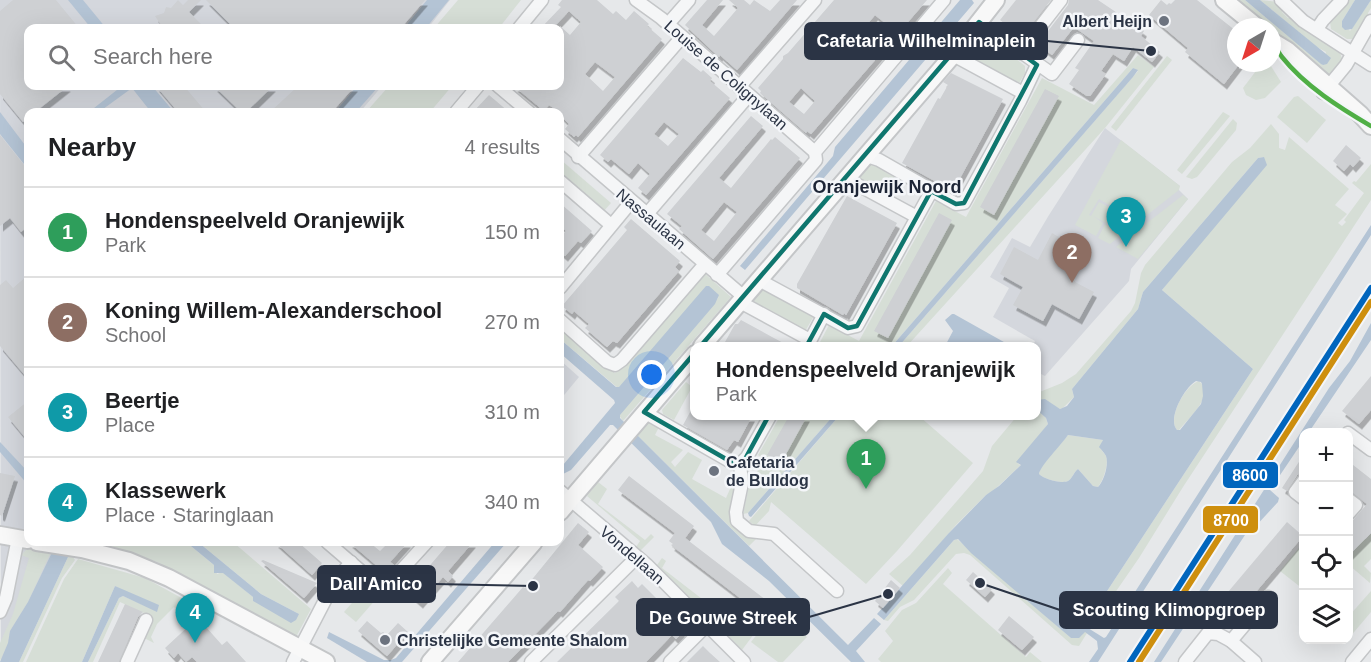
<!DOCTYPE html>
<meta charset="utf-8">
<style>
body{margin:0;font-family:Helvetica,sans-serif;background:#f2f2f2;color:#202124}
.controls{position:absolute;right:18px;bottom:18px;display:grid;overflow:hidden;border-radius:12px;box-shadow:0 6px 24px #0002}
.controls button{width:54px;height:54px;display:grid;place-items:center;padding:0;border:0;border-bottom:2px solid #e0e0e0;background:#fff;color:#202124;font:30px sans-serif}
.compass{position:absolute;left:1227px;top:18px;width:54px;height:54px;border-radius:50%;background:#fff;box-shadow:0 6px 24px #0002;rotate:219deg}
.you{position:absolute;left:652px;top:375px;width:21px;height:21px;margin:-15px;border:4px solid #fff;border-radius:50%;background:#1a73e8;box-shadow:0 0 0 9px #1a73e833}
.badge{display:grid;place-items:center;width:39px;height:39px;border-radius:50%;background:#b45309;color:#fff;font-size:20px;font-weight:700}
.pin{position:absolute;translate:-50% -50px;filter:drop-shadow(0 2px 3px #0008)}
.pin::after{content:'';position:absolute;top:32px;width:21px;height:18px;background:inherit;clip-path:polygon(0 0,100% 0,50% 100%)}
.popup{position:absolute;left:690px;top:342px;width:351px;height:78px;box-sizing:border-box;display:grid;place-content:center;border-radius:12px;background:#fff;filter:drop-shadow(0 2px 4px #0005);font-size:20px;white-space:nowrap;color:#757577}
.popup b{font-size:22px;color:#202124}
.popup::after{content:'';position:absolute;left:50%;top:100%;margin-left:-12px;border:12px solid transparent;border-top-color:#fff}
.list{margin:0;padding:0;list-style:none}
h2{display:flex;justify-content:space-between;align-items:center;height:78px;margin:0;padding:0 24px;font-size:26px}
h2 small{font-size:20px;font-weight:400;color:#757577}
.list li{display:grid;grid-template-columns:39px 1fr auto;gap:18px;align-items:center;box-sizing:border-box;height:90px;padding:0 24px;border-top:2px solid #e0e0e0}
.list b{display:block;font-size:22px;white-space:nowrap}
.list p{margin:0;font-size:20px;white-space:nowrap;color:#757577}
.list em{font-size:20px;font-style:normal;color:#757577}
.icon{flex:none;width:33px;height:33px;fill:none;stroke:currentColor;stroke-width:2;stroke-linecap:round;stroke-linejoin:round}
.map{position:relative;flex:none;width:1371px;height:662px;overflow:hidden}
.search{position:absolute;background:#fff;box-shadow:0 6px 24px #0002;left:24px;top:24px;width:540px;height:66px;display:flex;align-items:center;gap:15px;box-sizing:border-box;padding:0 21px;border-radius:12px;color:#757577;font-size:22px}
.panel{position:absolute;background:#fff;box-shadow:0 6px 24px #0002;left:24px;top:108px;width:540px;height:438px;border-radius:12px}
.map>svg:first-child{display:block}
.built{fill:#d4d7dd}
.green{fill:#d6ded6}
.water{fill:#b4c4d5;fill-rule:evenodd}
.building{fill:#ced0d3;fill-rule:evenodd;filter:url(#shadow)}
.lines{fill:none;stroke-linecap:round;stroke-linejoin:round}
.street-casing{stroke:#c4c6c8;stroke-width:15}
.secondary-casing{stroke:#c4c6c8;stroke-width:20}
.street{stroke:#f5f6f7;stroke-width:12}
.secondary{stroke:#f8f8f8;stroke-width:16}
.bus-1-casing{stroke:#f4f6f9;stroke-width:9}
.bus-1{stroke:#50af46;stroke-width:4.5}
.rail-1-casing{stroke:#f4f6f9;stroke-width:10}
.rail-2-casing{stroke:#f4f6f9;stroke-width:10}
.rail-1{stroke:#0065bd;stroke-width:6}
.rail-2{stroke:#ce8f0e;stroke-width:6}
.marked{fill:none;stroke:#0f766e;stroke-width:4.5;stroke-linejoin:round}
.poi-dot{fill:#6c737f;stroke:#f4f6f9;stroke-width:2}
.labels{text-anchor:middle;dominant-baseline:central;stroke-width:5;stroke-linejoin:round;paint-order:stroke}
.poi-label{font-size:16px;font-weight:bold;fill:#2b3445;stroke:#f4f6f9;text-anchor:start}
.street-label{font-size:16px;fill:#2b3445;stroke:#f4f6f9}
.neighbourhood-label{font-size:18px;font-weight:bold;fill:#1d2536;stroke:#f4f6f9}
.leader{fill:none;stroke:#2b3445;stroke-width:2}
.callout-dot{fill:#2b3445;stroke:#f4f6f9;stroke-width:2}
.callout{fill:#2b3445;stroke:#2b3445;stroke-width:2}
.callout-label{font-size:18px;text-anchor:middle;font-weight:bold;fill:#fff}
.line-badge{stroke:#f4f6f9;stroke-width:2}
.badge-label{font-size:16px;text-anchor:middle;font-weight:bold;fill:#fff}
</style>
<div class="map">
<svg width="1371" height="662" viewBox="0 0 1371 662">
<defs>
<filter id="shadow"><feDropShadow dx="3" dy="5.5" stdDeviation="0" flood-color="#0004"/></filter>
</defs>
<rect width="100%" height="100%" fill="#e6e8ea"/>
<g class="built">
<polygon points="0,0 450,0 428,28 28,28 28,86 382,86 360,112 28,112 28,542 57,542 1,662"/>
<polygon points="1105,128 1180,186 1178,189 1188,199 1131,269 1129,281 1045,376 1037,372 1037,346 1033,346 1035,341 993,317 1009,288 990,277 1012,238 1030,247 1049,215"/>
<polygon points="560,360 579,377 560,400"/>
</g>
<g class="green">
<polygon points="458,0 521,0 499,28 434,28"/>
<path d="M1232 0H1245L1323 65 1326 52 1315 46 1260 0 1278 2 1283 6 1282 12 1288 18 1294 17 1340 52 1342 59C1338 68 1334 74 1324 75L1272 34V27H1264Z"/>
<polygon points="1346,0 1355,0 1342,21 1350,31 1371,0 1371,8 1368,13 1369,18 1366,22 1362,23 1357,30 1358,35 1356,39 1347,39 1331,29 1330,22 1328,20 1332,15 1336,16 1341,11 1340,7"/>
<polygon points="988,32 991,39 1025,66 1025,73 1018,85 1009,82 1008,78 968,57"/>
<polygon points="1138,55 1154,67 1105,128 907,346 899,346 1138,71 1133,68 892,346 818,346 829,325 859,341 936,201 966,217 1042,78 1094,105"/>
<polygon points="1167,56 1172,60 1116,131 1111,127"/>
<polygon points="1262,63 1269,63 1281,82 1265,98 1256,100 1246,95 1243,88"/>
<polygon points="389,86 452,86 430,112 366,112"/>
<polygon points="1298,96 1326,120 1307,143 1277,117 1294,97"/>
<polygon points="1223,112 1230,116 1182,174 1177,170"/>
<polygon points="1233,119 1237,123 1236,130 1197,177 1192,179 1186,177"/>
<polygon points="1271,124 1279,134 1279,148 1285,150 1289,137 1349,189 1335,205 1347,214 1338,223 1342,226 1346,222 1344,220 1364,193 1352,183 1354,181 1356,182 1371,164 1371,200 1183,487 1139,558 1090,629 1088,628 1090,617 1253,369 1162,290 1264,157 1258,158 1143,292 1138,309 1072,389 1074,397 1063,408 1060,409 1039,399 1037,400 1037,393 1062,383 1076,374 1131,311 1135,303 1141,273 1145,265 1232,162 1250,148"/>
<polygon points="1121,140 1180,186 1179,190 1110,244 1098,238 1105,224 1119,232 1128,216 1099,199 1089,215 1091,216 1099,202 1126,216 1119,230 1093,216 1103,223 1096,236 1075,225"/>
<polygon points="561,160 611,203 603,212 560,175"/>
<polygon points="871,163 884,166 885,172 901,181 892,196 862,180 857,180"/>
<polygon points="1183,195 1188,199 1138,259 1116,247"/>
<polygon points="704,273 731,297 623,421 619,415 719,297 618,388 560,339 560,326 615,373 699,275"/>
<polygon points="764,287 772,291 774,295 804,312 808,311 814,316 804,333 796,326 751,303"/>
<path d="M1199 381C1216 395 1188 419 1179 430H1177C1167 418 1185 385 1199 381Z"/>
<polygon points="686,382 692,387 674,420 663,414 662,410"/>
<polygon points="1037,410 1046,418 1048,424 1020,461 1018,464 1021,465 993,491 986,495 956,525 903,586 889,574 910,555 983,471 992,446 1017,416 1037,416"/>
<polygon points="780,416 833,416 748,513 743,514 749,486 764,459 758,455"/>
<polygon points="839,416 919,416 973,463 897,551 866,584 771,502 769,511 755,526 749,521"/>
<polygon points="647,422 659,427 655,435 683,450 671,462 675,467 688,452 702,460 692,479 726,498 734,480 738,482 731,515 759,536 749,546 637,435"/>
<path d="M1068 435 1103 440 1100 447C1100 449 1106 455 1106 456 1109 464 1103 481 1098 487L1093 486 1078 469C1074 472 1072 479 1068 481 1061 484 1044 479 1039 474 1040 464 1061 445 1068 435Z"/>
<polygon points="598,482 607,489 598,504 645,540 651,534 654,537 640,551 636,547 640,541 587,496"/>
<polygon points="1371,533 1371,559 1364,566 1371,573 1370,583 1349,565 1348,551 1352,553 1364,538 1366,539"/>
<polygon points="957,539 1071,638 1081,636 1085,631 1087,633 1079,646 1072,645 970,555 964,553 956,554 914,600 900,607 888,621 884,620 954,540"/>
<polygon points="89,542 186,542 214,565 217,574 223,572 253,597 253,601 299,614 261,594 198,542 233,542 311,609 296,637 157,562 108,545"/>
<polygon points="1303,543 1303,589 1280,571"/>
<polygon points="28,548 50,554 28,602 10,631 8,643 0,661 0,643 13,614 29,558 21,555"/>
<polygon points="68,557 73,557 75,560 62,578 23,662 19,662"/>
<polygon points="662,558 666,561 662,568 750,636 755,629 757,630 742,650 657,565"/>
<polygon points="78,559 145,578 198,607 197,610 193,613 185,608 180,612 174,607 157,624 151,637 154,643 144,638 144,613 120,602 93,662 88,662 119,598 123,596 157,611 115,586 82,662 26,662 64,579"/>
<polygon points="948,568 952,573 943,584 1026,657 1030,652 1042,662 881,662 878,659 893,641 885,631 902,610 916,603"/>
<polygon points="365,588 377,598 356,622 344,612"/>
<polygon points="1371,591 1371,612 1349,638 1349,616"/>
<polygon points="775,611 807,637 783,662 778,662 751,642"/>
</g>
<g class="water">
<polygon points="68,0 83,0 106,28 91,28"/>
<polygon points="427,0 449,0 426,28 404,28"/>
<polygon points="960,0 972,0 974,3 745,270 740,266 833,156 835,147"/>
<polygon points="1245,0 1260,0 1331,58 1327,64 1323,65 1321,64"/>
<polygon points="1355,0 1371,0 1352,29 1345,30 1342,27 1342,21"/>
<polygon points="1133,68 1138,70 1133,77 899,346 892,346"/>
<polygon points="122,86 152,86 174,112 151,112 132,88 99,112 89,112"/>
<polygon points="357,86 379,86 356,112 335,112"/>
<polygon points="0,112 28,149 28,169 0,134"/>
<path d="M1264 157 1267 165 1162 290 1253 369 1090 617 1091 622 1088 628 1104 638 1106 637 1371 225V235L1098 662H1089L1098 649 1097 641 1085 632 1079 638H1071L971 553 958 539 954 540 884 620 877 614 948 534 986 495 999 486 1021 465 1016 462 1048 424 1046 418 1037 410V400L1045 399 1060 409 1067 406 1074 397 1072 389 1138 309 1143 292 1258 158ZM1196 381 1201 382 1202 384 1203 396 1201 404 1180 430H1177C1167 419 1184 388 1196 381ZM1068 435 1103 440 1099 447C1101 449 1105 454 1106 456 1109 464 1104 481 1098 487L1093 486 1078 469C1074 472 1072 479 1068 481 1061 484 1044 479 1039 474 1040 466 1062 444 1068 435Z"/>
<polygon points="706,286 709,286 719,295 715,304 620,415 620,418 848,645 874,618 881,624 856,651 865,662 851,662 769,581 722,544 711,522 613,425 610,425 571,470 563,474 561,472 563,465 615,403 614,400 560,353 560,339 616,387 619,387"/>
<polygon points="952,314 954,314 1011,346 945,346 953,331 945,320"/>
<polygon points="1371,323 1371,340 1309,432 1304,432 1303,441 1270,490 1279,498 1278,502 1254,528 1245,535 1161,662 1154,662 1329,388 1350,361"/>
<polygon points="833,416 839,416 751,517 749,516 748,513"/>
<polygon points="0,442 28,472 28,485 0,452"/>
<polygon points="57,542 75,542 19,662 0,662 8,643 10,631 28,602"/>
<polygon points="186,542 198,542 261,594 299,614 296,620 291,623 253,601 253,597 223,573 214,573 214,565"/>
<polygon points="495,542 507,542 402,662 367,662 327,638 329,632 384,660 391,660 396,658"/>
<polygon points="115,586 159,605 157,612 123,596 119,598 88,662 82,662"/>
</g>
<g class="building">
<polygon points="13,0 56,0 79,28 28,28 28,86 68,86 35,112 28,112 28,118 23,122 0,94 0,11"/>
<polygon points="178,0 183,5 188,0 201,0 189,12 202,25 198,28 163,28 155,16 164,13 166,7 171,8"/>
<polygon points="206,0 425,0 401,28 234,28"/>
<path d="M562 0H597L613 14 616 11 626 20 634 11 649 24 647 26 662 39 578 137 576 135 574 137 565 129 569 124 560 115V112L549 105 544 111 514 86H560V26L570 35 581 22 569 11 553 28H541L561 7 558 5ZM595 62 615 77 603 91 585 74Z"/>
<polygon points="707,0 723,0 702,25 714,36 738,8 729,0 744,0 750,5 754,0 770,11 780,0 797,0 737,70 720,55 719,57 685,25"/>
<path d="M834 0H927L811 134 807 131 806 133 760 93 761 91 758 88 783 59V56L788 53ZM875 15 889 26 871 46 858 35ZM801 88 815 101 804 114 789 102Z"/>
<polygon points="1016,0 1051,0 1022,37 1000,20"/>
<polygon points="1069,0 1098,0 1144,31 1141,36 1160,52 1152,62 1133,47 1124,61 1113,54 1101,71 1106,74 1090,96 1087,96 1069,84 1079,70 1075,68 1094,41 1074,27 1052,55 1038,44 1068,5"/>
<polygon points="1161,0 1167,5 1169,3 1171,4 1175,0 1197,0 1236,31 1236,63 1240,63 1224,84 1185,52 1188,48 1149,15"/>
<path d="M683 58 701 72 703 70 712 78 710 81 730 98 646 195 638 188 650 174 638 163 629 174 611 159 608 162 600 155ZM664 122 679 134 668 146 654 134Z"/>
<polygon points="951,73 1003,99 953,191 902,163 938,98 940,99 948,85 943,82"/>
<polygon points="156,86 184,86 206,112 178,112"/>
<polygon points="214,86 273,86 246,112 241,112"/>
<polygon points="298,86 355,86 332,112 270,112"/>
<polygon points="1045,89 1059,96 994,215 980,207"/>
<polygon points="489,95 509,112 473,112"/>
<path d="M751 116 763 126 719 178 731 188 771 139 772 140 775 137 800 158 713 259 679 229 682 226 667 214ZM724 202 737 212 714 241 701 230Z"/>
<polygon points="0,135 28,170 28,226 21,232 10,218 0,226"/>
<polygon points="1346,145 1361,158 1353,167 1350,164 1344,171 1333,161"/>
<polygon points="847,196 897,223 846,315 844,313 843,315 797,288 797,284"/>
<polygon points="560,203 592,231 581,243 578,241 565,256 560,252 560,238 566,231 560,225"/>
<polygon points="939,213 952,220 888,338 874,331"/>
<polygon points="631,219 680,261 675,267 679,271 617,343 613,341 607,347 585,328 589,324 574,311 572,314 562,306 627,230 624,227"/>
<polygon points="1052,233 1080,249 1070,266 1070,274 1075,282 1094,292 1079,319 1052,304 1043,321 1013,305 1023,287 1000,274 1014,247 1038,260"/>
<polygon points="28,275 28,379 0,346 0,285 6,280 13,288"/>
<polygon points="741,320 772,337 789,346 726,346 728,343 725,342 735,324 738,324"/>
<polygon points="1371,376 1371,410 1359,424 1342,411"/>
<polygon points="28,401 28,441 8,417"/>
<polygon points="695,403 695,416 752,416 738,442 734,440 727,450 683,425"/>
<polygon points="789,416 807,416 781,463 767,455"/>
<polygon points="1304,454 1304,472 1297,475 1287,491 1282,488"/>
<polygon points="1348,461 1371,479 1371,533 1348,556 1348,526 1367,504 1348,489"/>
<polygon points="0,473 15,476 2,516 0,515"/>
<polygon points="629,476 694,526 685,538 770,603 761,614 671,545 673,544 669,541 675,533 618,490"/>
<polygon points="1287,522 1303,536 1229,624 1212,611"/>
<polygon points="578,523 589,532 578,545 603,567 590,581 588,580 560,612 558,611 508,662 458,662 523,587 525,588"/>
<polygon points="275,542 298,542 322,563 312,575"/>
<polygon points="349,542 369,542 380,551 389,542 408,542 390,562 394,565 388,571 385,568 383,571"/>
<polygon points="450,542 473,542 448,571 453,576 448,582 443,577 420,603 407,592"/>
<polygon points="263,560 317,583 304,598 261,561"/>
<polygon points="973,572 992,589 985,597 966,580"/>
<polygon points="891,580 900,588 883,608 875,601"/>
<polygon points="632,581 638,588 642,584 683,625 679,628 683,632 676,639 672,635 646,662 557,662 619,601 615,597"/>
<polygon points="125,604 143,612 138,617 119,662 98,662"/>
<polygon points="1009,616 1034,637 1022,650 998,630"/>
<polygon points="367,621 381,633 383,632 387,635 398,623 408,632 387,656 358,631"/>
<polygon points="193,622 201,631 206,627 222,645 227,641 246,662 197,662 192,657 186,662 178,653 174,658 165,648"/>
<polygon points="703,646 710,653 720,662 687,662"/>
</g>
<g class="lines">
<defs>
<g id="street">
<polyline points="636,0 661,18 815,152"/>
<polyline points="1281,0 1303,21 1371,65"/>
<polyline points="979,22 1052,74 1078,40"/>
<polyline points="668,24 689,0"/>
<polyline points="519,28 542,0"/>
<polyline points="1317,29 1323,20 1342,0"/>
<polyline points="1020,53 1061,0"/>
<polyline points="953,55 1023,93"/>
<polyline points="498,86 529,112"/>
<polyline points="739,87 815,0"/>
<polyline points="1323,93 1346,65 1371,21"/>
<polyline points="456,112 478,86"/>
<polyline points="560,139 744,297"/>
<polyline points="867,156 879,160 956,204 964,203 1020,101 1037,65"/>
<polyline points="578,157 682,37"/>
<polyline points="847,179 917,217"/>
<polyline points="560,181 611,225"/>
<polyline points="647,214 749,95"/>
<polyline points="717,275 816,160 815,152 944,0"/>
<polyline points="759,280 848,328 857,326 932,190"/>
<polyline points="560,288 631,202"/>
<polyline points="740,302 810,340"/>
<polyline points="560,320 607,362 615,365 622,360 705,264"/>
<polyline points="808,345 824,314"/>
<polyline points="644,412 733,463 740,464"/>
<polyline points="1348,433 1371,450"/>
<polyline points="740,464 742,483 736,512 737,521 749,531 774,534 837,591"/>
<polyline points="740,464 747,457 770,416"/>
<polyline points="1304,480 1295,492 1304,499"/>
<polyline points="560,491 647,565 744,662"/>
<polyline points="1348,499 1356,505 1348,514"/>
<polyline points="327,542 376,584 385,588 427,542"/>
<polyline points="0,612 6,598 18,538"/>
<polyline points="1231,641 1255,662"/>
<polyline points="127,662 146,620"/>
<polyline points="293,662 334,583 351,562"/>
<polyline points="531,662 636,558"/>
<polyline points="670,662 707,625"/>
<polyline points="1185,662 1208,633 1218,634 1231,641 1268,597"/>
<polyline points="1352,662 1371,639"/>
</g>
<g id="secondary">
<polyline points="1224,0 1257,27"/>
<polyline points="1272,41 1287,50 1360,114 1371,126"/>
<polyline points="702,346 953,55 996,0"/>
<polyline points="560,512 695,354"/>
<polyline points="0,535 28,540"/>
<polyline points="37,542 82,549 129,561 169,578 326,662"/>
<polyline points="430,662 534,542"/>
</g>
</defs>
<use href="#street" class="street-casing"/>
<use href="#secondary" class="secondary-casing"/>
<use href="#street" class="street"/>
<use href="#secondary" class="secondary"/>
<defs>
<path id="bus-1" d="M1272 41C1276 46 1278 52 1282 57 1305 86 1340 108 1371 126"/>
</defs>
<use href="#bus-1" class="bus-1-casing"/>
<use href="#bus-1" class="bus-1"/>
<defs>
<polyline id="rail-1" points="1130,662 1371,288"/>
<polyline id="rail-2" points="1139,662 1371,302"/>
</defs>
<use href="#rail-1" class="rail-1-casing"/>
<use href="#rail-2" class="rail-2-casing"/>
<use href="#rail-1" class="rail-1"/>
<use href="#rail-2" class="rail-2"/>
</g>
<path class="marked" d="M979 22 1037 65 964 203 956 204 931 191 857 326 848 328 824 314 744 461 733 463 644 412Z"/>
<g class="poi-dot">
<circle cx="1164" cy="21" r="6"/>
<circle cx="714" cy="471" r="6"/>
<circle cx="385" cy="640" r="6"/>
</g>
<g class="labels">
<g class="poi-label">
<text x="1152" y="21" text-anchor="end">Albert Heijn</text>
<text x="726" y="462">Cafetaria<tspan x="726" dy="18">de Bulldog</tspan></text>
<text x="397" y="640">Christelijke Gemeente Shalom</text>
</g>
<g class="street-label">
<text transform="translate(726 75) rotate(41)">Louise de Colignylaan</text>
<text transform="translate(651 219) rotate(40)">Nassaulaan</text>
<text transform="translate(632 555) rotate(41)">Vondellaan</text>
</g>
<g class="neighbourhood-label">
<text x="887" y="187">Oranjewijk Noord</text>
</g>
</g>
<path class="leader" d="M1151 51L1047 41M533 586L435 584M980 583L1060 610M888 594L809 617"/>
<g class="callout-dot">
<circle cx="1151" cy="51" r="6"/>
<circle cx="533" cy="586" r="6"/>
<circle cx="980" cy="583" r="6"/>
<circle cx="888" cy="594" r="6"/>
</g>
<g class="callout">
<rect x="805" y="23" width="242" height="36" rx="6"/>
<rect x="318" y="566" width="117" height="36" rx="6"/>
<rect x="1060" y="592" width="217" height="36" rx="6"/>
<rect x="637" y="599" width="172" height="36" rx="6"/>
</g>
<g class="callout-label">
<text x="926" y="47">Cafetaria Wilhelminaplein</text>
<text x="376" y="590">Dall'Amico</text>
<text x="1169" y="616">Scouting Klimopgroep</text>
<text x="723" y="624">De Gouwe Streek</text>
</g>
<g class="line-badge">
<rect x="1222" y="461" width="57" height="28" rx="6" fill="#0065bd"/>
<rect x="1202" y="505" width="57" height="29" rx="6" fill="#ce8f0e"/>
</g>
<g class="badge-label">
<text x="1250" y="481">8600</text>
<text x="1231" y="526">8700</text>
</g>
</svg>
<div class="controls">
<button>+</button>
<button>−</button>
<button><svg class="icon" aria-label="locate" viewBox="0 0 24 24"><circle cx="12" cy="12" r="6"/><path d="M12 2v4M12 18v4M2 12h4M18 12h4"/></svg></button>
<button><svg class="icon" aria-label="layers" viewBox="0 0 24 24"><path d="M12 4l9 5-9 5-9-5zM3 14l9 5 9-5"/></svg></button>
</div>
<svg class="compass" viewBox="-18 -18 36 36"><path d="M0-13l5 13h-10z" fill="#e53935"/><path d="M0 13l5-13h-10z" fill="#757577"/></svg>
<div class="you"></div>
<div class="pin badge" style="left:866px;top:489px;background:#2e9e5b">1</div>
<div class="popup"><b>Hondenspeelveld Oranjewijk</b>Park</div>
<div class="pin badge" style="left:1072px;top:283px;background:#8d6e63">2</div>
<div class="pin badge" style="left:1126px;top:247px;background:#0f9aa8">3</div>
<div class="pin badge" style="left:195px;top:643px;background:#0f9aa8">4</div>
<div class="search"><svg class="icon" aria-label="search" viewBox="0 0 24 24"><circle cx="10" cy="10" r="6"/><path d="M15 15l6 6"/></svg>Search here</div>
<section class="panel">
<h2>Nearby<small>4 results</small></h2>
<ul class="list">
<li><span class="badge" style="background:#2e9e5b">1</span><div><b>Hondenspeelveld Oranjewijk</b><p>Park</p></div><em>150 m</em></li>
<li><span class="badge" style="background:#8d6e63">2</span><div><b>Koning Willem-Alexanderschool</b><p>School</p></div><em>270 m</em></li>
<li><span class="badge" style="background:#0f9aa8">3</span><div><b>Beertje</b><p>Place</p></div><em>310 m</em></li>
<li><span class="badge" style="background:#0f9aa8">4</span><div><b>Klassewerk</b><p>Place · Staringlaan</p></div><em>340 m</em></li>
</ul>
</section>
</div>
